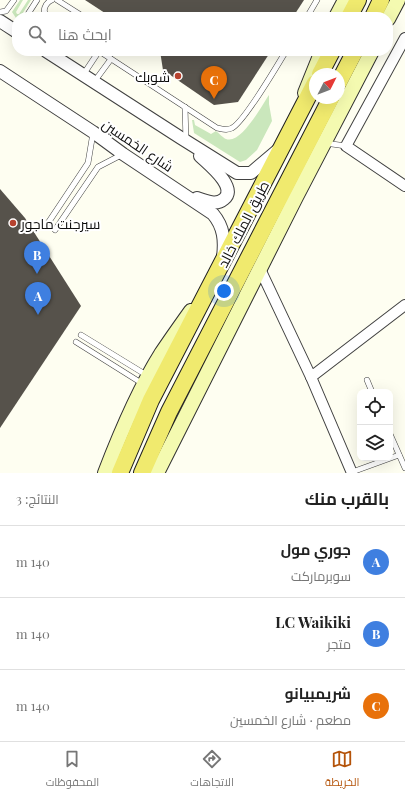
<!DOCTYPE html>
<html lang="ar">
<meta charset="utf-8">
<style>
body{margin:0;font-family:"Playfair Display",Cairo,serif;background:#f6f6f6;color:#222;direction:rtl}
.controls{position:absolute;right:12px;bottom:12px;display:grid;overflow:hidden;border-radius:8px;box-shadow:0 4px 16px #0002}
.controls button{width:36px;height:36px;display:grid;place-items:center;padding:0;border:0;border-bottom:1px solid #e0e0e0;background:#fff;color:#222;font:20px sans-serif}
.compass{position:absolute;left:309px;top:68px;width:36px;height:36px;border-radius:50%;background:#fff;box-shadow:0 4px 16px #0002;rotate:48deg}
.you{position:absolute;left:224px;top:291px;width:14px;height:14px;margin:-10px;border:3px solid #fff;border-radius:50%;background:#1a73e8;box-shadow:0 0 0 6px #1a73e833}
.badge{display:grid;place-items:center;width:26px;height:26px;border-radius:50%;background:#b45309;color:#fff;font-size:13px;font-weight:700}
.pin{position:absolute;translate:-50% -33px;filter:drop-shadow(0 1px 2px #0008)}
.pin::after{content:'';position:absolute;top:21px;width:14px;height:12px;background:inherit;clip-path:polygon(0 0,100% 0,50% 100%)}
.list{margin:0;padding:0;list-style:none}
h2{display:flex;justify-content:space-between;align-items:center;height:52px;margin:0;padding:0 16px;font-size:17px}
h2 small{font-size:13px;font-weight:400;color:#767676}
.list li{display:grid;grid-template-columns:26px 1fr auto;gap:12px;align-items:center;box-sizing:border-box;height:72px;padding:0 16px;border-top:1px solid #e0e0e0}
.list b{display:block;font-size:15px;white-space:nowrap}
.list p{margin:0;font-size:13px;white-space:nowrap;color:#767676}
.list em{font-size:13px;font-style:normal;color:#767676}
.icon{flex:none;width:22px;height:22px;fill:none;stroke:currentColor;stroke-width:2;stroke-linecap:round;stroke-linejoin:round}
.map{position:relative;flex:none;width:405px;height:473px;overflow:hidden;direction:ltr}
.search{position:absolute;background:#fff;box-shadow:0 4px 16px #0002;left:12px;right:12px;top:12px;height:44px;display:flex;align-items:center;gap:10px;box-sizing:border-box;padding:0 14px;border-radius:16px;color:#767676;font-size:15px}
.sheet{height:268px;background:#fff}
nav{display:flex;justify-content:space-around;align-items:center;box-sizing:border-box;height:56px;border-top:1px solid #e0e0e0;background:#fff;font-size:11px;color:#767676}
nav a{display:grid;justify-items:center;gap:2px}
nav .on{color:#b45309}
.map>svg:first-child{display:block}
.green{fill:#cae7bc}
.building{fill:#56524b}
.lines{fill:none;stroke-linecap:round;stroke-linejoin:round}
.service-casing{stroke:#414141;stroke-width:6}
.minor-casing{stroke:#414141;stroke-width:12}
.tertiary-casing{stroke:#414141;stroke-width:14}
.secondary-casing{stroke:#303030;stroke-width:16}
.primary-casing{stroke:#1f1f1f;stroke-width:18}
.service{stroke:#fff;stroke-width:5}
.minor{stroke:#fff;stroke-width:10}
.tertiary{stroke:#fff;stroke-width:12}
.secondary{stroke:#f4fab0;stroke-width:14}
.primary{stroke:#f0ea6e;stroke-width:16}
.poi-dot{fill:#b6422e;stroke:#fff;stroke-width:1.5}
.labels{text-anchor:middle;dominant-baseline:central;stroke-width:4;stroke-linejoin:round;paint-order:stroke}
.poi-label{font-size:14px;fill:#0e0e0e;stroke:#fff;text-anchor:end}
.street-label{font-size:14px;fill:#0e0e0e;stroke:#fff}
</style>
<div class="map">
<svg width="405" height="473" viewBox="0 0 405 473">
<rect width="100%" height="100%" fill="#fefef1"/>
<g class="green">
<polygon points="20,0 23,0 16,12 17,14 19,14 28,0 31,0 21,16 16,18 12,12"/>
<path d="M269 95V104L272 121 257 150 246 160 240 162 194 133 192 120H194L195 125 211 134 216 131C219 133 223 138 226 139 241 145 262 105 269 95Z"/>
</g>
<g class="building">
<polygon points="85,0 304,0 293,17 111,17"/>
<polygon points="160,51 271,51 238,102 214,105 163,70"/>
<polygon points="0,189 25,218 81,306 0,428"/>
</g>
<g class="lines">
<defs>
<g id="service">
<polyline points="57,0 84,17"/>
<polyline points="0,12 6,11 14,0"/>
<polyline points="26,17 37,0"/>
<path d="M48 17C41 12 45 3 52 0"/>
<polyline points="307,17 317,0"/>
<path d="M99 51 217 128C223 129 227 131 232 128 244 122 277 66 286 51"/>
<polyline points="83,75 99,51"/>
<polyline points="94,82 111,59"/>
<polyline points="185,107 186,141"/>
<polyline points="325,143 346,146"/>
<polyline points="48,223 88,163 93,133"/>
<polyline points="55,230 98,167 123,154"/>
<polyline points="81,335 148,376"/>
<polyline points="76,342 143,384"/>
<polyline points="367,380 372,392"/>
<polyline points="390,434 405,468"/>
<polyline points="352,472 399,455"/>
</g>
<g id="minor">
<polyline points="405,38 346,146 405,186"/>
<polyline points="260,269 311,377 405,305"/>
<polyline points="311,377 352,473"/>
</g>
<g id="tertiary">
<polyline points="0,21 17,32"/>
<polyline points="46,51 181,138 237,173 251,173 278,150"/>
<path d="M0 71 93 132 123 154 213 214C224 227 225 241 223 257"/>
<path d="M197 198C207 201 216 206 224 199 238 187 208 164 200 156"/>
</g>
<g id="secondary">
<polyline points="336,17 345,0"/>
<polyline points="388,19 398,0"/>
<polyline points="305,93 322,51"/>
<path d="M105 473C120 434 139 389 161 354 171 339 181 325 191 311"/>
<polyline points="157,473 296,197 372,51"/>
</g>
<g id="primary">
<polyline points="349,17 358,0"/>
<polyline points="373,17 381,0"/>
<polyline points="320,74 332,51"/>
<polyline points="339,82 355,51"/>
<polyline points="120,473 151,400 315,83"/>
<polyline points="142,473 169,412 331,98"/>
</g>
</defs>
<use href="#service" class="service-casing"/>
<use href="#minor" class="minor-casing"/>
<use href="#tertiary" class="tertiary-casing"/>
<use href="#secondary" class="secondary-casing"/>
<use href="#primary" class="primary-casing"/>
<use href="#service" class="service"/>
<use href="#minor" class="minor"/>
<use href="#tertiary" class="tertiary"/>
<use href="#secondary" class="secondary"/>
<use href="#primary" class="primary"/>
</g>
<g class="poi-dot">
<circle cx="178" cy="76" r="4"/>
<circle cx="13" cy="223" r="4"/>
</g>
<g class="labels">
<g class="poi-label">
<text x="170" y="76">شوبك</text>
<text x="21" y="223" text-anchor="start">سيرجنت ماجور</text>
</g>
<g class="street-label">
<text transform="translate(138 145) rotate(34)">شارع الخمسين</text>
<text transform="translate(243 224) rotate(-63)">طريق الملك خالد</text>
</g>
</g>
</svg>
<div class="controls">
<button><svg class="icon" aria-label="locate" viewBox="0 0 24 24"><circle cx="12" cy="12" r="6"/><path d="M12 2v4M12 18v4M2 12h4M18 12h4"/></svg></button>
<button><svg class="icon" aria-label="layers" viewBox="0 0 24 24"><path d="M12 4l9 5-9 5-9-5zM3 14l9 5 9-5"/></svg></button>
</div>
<svg class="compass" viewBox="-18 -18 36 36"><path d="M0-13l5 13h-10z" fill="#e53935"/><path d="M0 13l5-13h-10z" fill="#767676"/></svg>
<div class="you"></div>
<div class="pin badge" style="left:38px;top:315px;background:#3f7fe0">A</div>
<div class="pin badge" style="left:37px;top:274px;background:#3f7fe0">B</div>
<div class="pin badge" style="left:214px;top:99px;background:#e8710a">C</div>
<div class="search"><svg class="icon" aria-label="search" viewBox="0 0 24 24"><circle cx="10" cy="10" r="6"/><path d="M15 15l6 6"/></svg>ابحث هنا</div>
</div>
<section class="sheet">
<h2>بالقرب منك<small>النتائج: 3</small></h2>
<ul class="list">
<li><span class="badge" style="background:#3f7fe0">A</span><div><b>جوري مول</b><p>سوبرماركت</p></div><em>140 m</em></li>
<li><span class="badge" style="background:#3f7fe0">B</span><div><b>LC Waikiki</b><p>متجر</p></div><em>140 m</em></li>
<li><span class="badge" style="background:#e8710a">C</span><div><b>شريمبيانو</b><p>مطعم · شارع الخمسين</p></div><em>140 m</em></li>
</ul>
</section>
<nav>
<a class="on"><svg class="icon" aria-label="map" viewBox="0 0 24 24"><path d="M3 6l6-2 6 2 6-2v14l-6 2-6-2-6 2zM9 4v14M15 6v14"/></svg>الخريطة</a>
<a><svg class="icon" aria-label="directions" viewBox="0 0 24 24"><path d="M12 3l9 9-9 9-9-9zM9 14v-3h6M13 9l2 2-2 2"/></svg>الاتجاهات</a>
<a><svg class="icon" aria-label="saved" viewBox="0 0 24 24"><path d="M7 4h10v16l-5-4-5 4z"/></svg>المحفوظات</a>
</nav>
